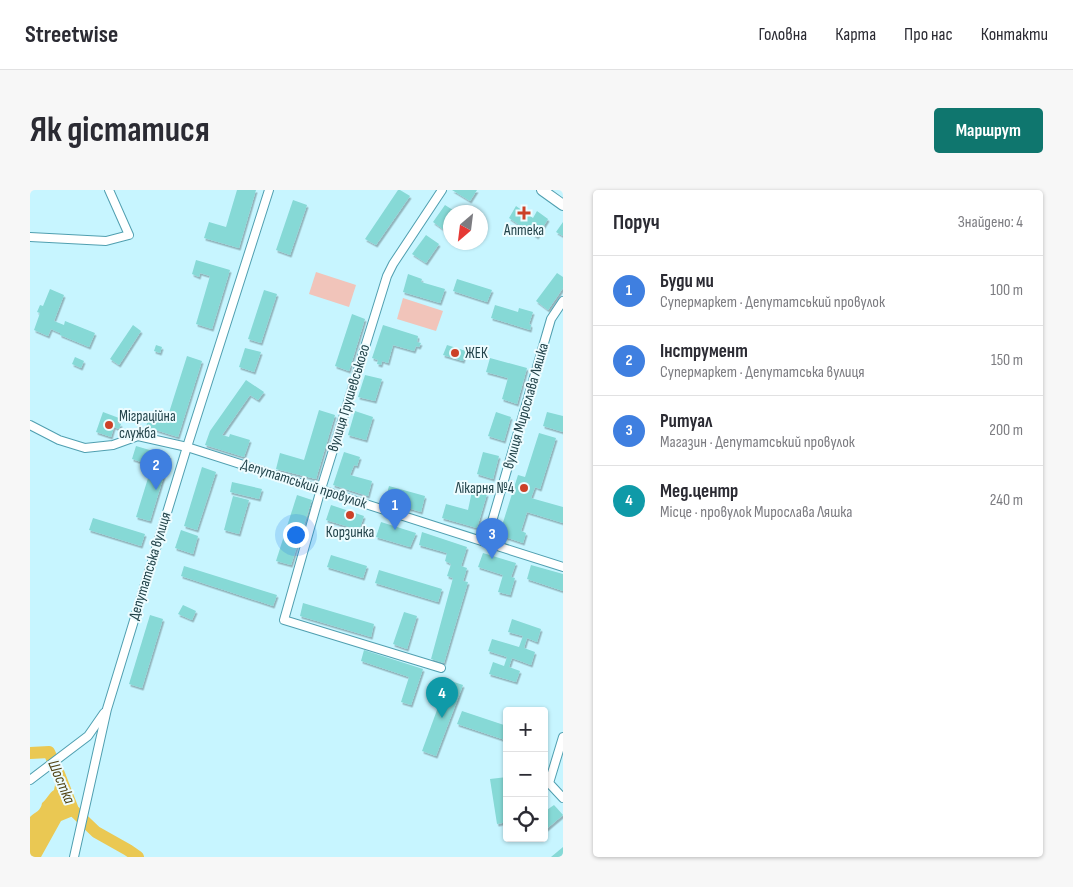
<!DOCTYPE html>
<html lang="uk">
<meta charset="utf-8">
<style>
body{margin:0;font-family:"Sofia Sans Condensed",sans-serif;background:#f7f7f7;color:#2b2b33}
.controls{position:absolute;right:15px;bottom:15px;display:grid;overflow:hidden;border-radius:5px;box-shadow:0 1px 4px #0004}
.controls button{width:45px;height:45px;display:grid;place-items:center;padding:0;border:0;border-bottom:1px solid #e1e1e2;background:#fff;color:#2b2b33;font:25px sans-serif}
.compass{position:absolute;left:413px;top:15px;width:45px;height:45px;border-radius:50%;background:#fff;box-shadow:0 1px 4px #0004;rotate:208deg}
.you{position:absolute;left:265px;top:344px;width:18px;height:18px;margin:-12px;border:4px solid #fff;border-radius:50%;background:#1a73e8;box-shadow:0 0 0 8px #1a73e833}
.badge{display:grid;place-items:center;width:32px;height:32px;border-radius:50%;background:#0f766e;color:#fff;font-size:16px;font-weight:700}
.pin{position:absolute;translate:-50% -41px;filter:drop-shadow(0 1px 2px #0008)}
.pin::after{content:'';position:absolute;top:26px;width:18px;height:15px;background:inherit;clip-path:polygon(0 0,100% 0,50% 100%)}
.list{margin:0;padding:0;list-style:none}
h2{display:flex;justify-content:space-between;align-items:center;height:65px;margin:0;padding:0 20px;font-size:21px}
h2 small{font-size:16px;font-weight:400;color:#7c7c81}
.list li{display:grid;grid-template-columns:32px 1fr auto;gap:15px;align-items:center;box-sizing:border-box;height:70px;padding:0 20px;border-top:1px solid #e1e1e2}
.list b{display:block;font-size:19px;white-space:nowrap}
.list p{margin:0;font-size:16px;white-space:nowrap;color:#7c7c81}
.list em{font-size:16px;font-style:normal;color:#7c7c81}
.icon{flex:none;width:28px;height:28px;fill:none;stroke:currentColor;stroke-width:2;stroke-linecap:round;stroke-linejoin:round}
.map{position:relative;flex:none;width:533px;height:667px;overflow:hidden;border-radius:5px}
header{display:flex;align-items:center;gap:30px;box-sizing:border-box;height:70px;padding:0 25px;background:#fff;border-bottom:1px solid #e1e1e2}
header strong{font-size:24px}
nav{display:flex;gap:28px;margin-inline-start:auto;font-size:18px}
.intro{display:flex;align-items:center;justify-content:space-between;box-sizing:border-box;height:120px;padding:0 30px}
h1{margin:0;font-size:35px}
.button{padding:12px 22px;border-radius:5px;background:#0f766e;color:#fff;font-size:18px;font-weight:700}
main{display:flex;gap:30px;padding:0 30px}
aside{flex:1;background:#fff;border-radius:5px;box-shadow:0 1px 4px #0004}
.map>svg:first-child{display:block}
.green{fill:#f1c4ba}
.water{fill:#eac853}
.lines{fill:none;stroke-linecap:round;stroke-linejoin:round}
.river{stroke:#eac853;stroke-width:12}
.building{fill:#86d9d6;filter:url(#shadow)}
.minor-casing{stroke:#509fb0;stroke-width:10}
.major-casing{stroke:#509fb0;stroke-width:12}
.minor{stroke:#fff;stroke-width:8}
.major{stroke:#fff;stroke-width:10}
.poi-dot{fill:#cc4127;stroke:#edfcff;stroke-width:2}
.labels{text-anchor:middle;dominant-baseline:central;stroke-width:4;stroke-linejoin:round;paint-order:stroke}
.poi-label{font-size:15px;fill:#22434a;stroke:#edfcff}
.street-label{font-size:15px;fill:#22434a;stroke:#edfcff}
.water-label{font-size:16px;font-style:italic;fill:#524414;stroke:#edfcff}
</style>
<header>
<strong>Streetwise</strong>
<nav><a>Головна</a><a>Карта</a><a>Про нас</a><a>Контакти</a></nav>
</header>
<div class="intro"><h1>Як дістатися</h1><a class="button">Маршрут</a></div>
<main>
<div class="map">
<svg width="533" height="667" viewBox="0 0 533 667">
<defs>
<filter id="shadow"><feDropShadow dx="1.5" dy="2.5" stdDeviation="0" flood-color="#0004"/></filter>
</defs>
<rect width="100%" height="100%" fill="#c7f5ff"/>
<g class="green">
<polygon points="286,82 326,95 319,117 279,104"/>
<polygon points="373,108 413,121 406,141 367,129"/>
</g>
<path class="water" d="M29 584 43 620 48 624 31 631 11 667H0V627C5 622 11 621 12 613 17 609 19 603 24 600L26 590Z"/>
<g class="lines">
<polyline class="river" points="0,563 19,562 29,584 43,620 66,642 98,660 108,667"/>
</g>
<g class="building">
<polygon points="207,0 226,0 209,58 174,48 179,32 196,37"/>
<polygon points="368,0 370,0 380,6 346,55 335,49"/>
<polygon points="422,0 447,0 440,11"/>
<polygon points="263,10 277,15 260,65 246,60"/>
<polygon points="415,15 426,22 420,22 420,37 417,42 403,32"/>
<polygon points="486,16 503,28 507,21 518,29 507,47 479,28"/>
<polygon points="533,32 533,46 526,42"/>
<polygon points="396,45 409,54 396,73 382,64"/>
<polygon points="166,70 200,80 182,139 166,134 180,86 170,83 169,87 162,84"/>
<polygon points="527,83 533,87 533,98 518,120 506,111"/>
<polygon points="378,84 392,89 391,92 415,99 410,113 373,102"/>
<polygon points="427,89 462,100 457,112 423,101"/>
<polygon points="20,99 34,105 24,131 34,135 35,131 65,143 59,157 30,145 30,143 21,139 18,146 4,140 10,123 7,122 10,115 13,116"/>
<polygon points="234,100 247,104 231,153 218,149"/>
<polygon points="465,115 488,122 489,118 503,122 499,134 501,135 500,140 461,128"/>
<polygon points="322,124 335,129 319,181 305,176"/>
<polygon points="103,135 111,141 89,175 80,169"/>
<polygon points="353,135 388,146 387,152 391,153 389,157 386,156 384,161 363,155 358,173 352,171 351,175 347,174 348,170 342,168"/>
<polygon points="126,155 132,157 130,163 124,161"/>
<polygon points="417,155 436,161 433,171 413,165"/>
<polygon points="215,158 231,162 224,182 209,177"/>
<polygon points="157,166 172,171 148,247 116,237 120,223 137,229"/>
<polygon points="45,167 54,171 51,178 42,174"/>
<polygon points="460,168 497,178 487,214 472,209 478,188 456,182"/>
<polygon points="335,185 352,189 345,211 328,207"/>
<polygon points="216,190 234,202 228,210 220,205 192,245 199,247 200,244 220,250 214,267 175,255 180,241"/>
<polygon points="289,220 305,225 286,289 246,279 250,263 274,270"/>
<polygon points="325,221 343,227 336,250 318,245"/>
<polygon points="73,222 89,228 87,233 91,234 89,239 84,237 81,247 66,242"/>
<polygon points="466,222 481,227 474,251 458,246"/>
<polygon points="517,222 533,226 533,242 513,236"/>
<polygon points="509,243 526,248 510,299 505,297 501,308 533,317 533,333 497,322 491,341 496,343 493,353 469,345 488,285 495,287"/>
<polygon points="106,256 140,266 120,331 106,327 123,272 115,270 114,273 102,269"/>
<polygon points="314,262 330,267 327,276 324,275 320,285 342,291 338,306 303,295"/>
<polygon points="453,262 469,266 463,289 447,284"/>
<polygon points="172,277 186,282 167,340 154,336"/>
<polygon points="202,292 232,299 229,309 200,302"/>
<polygon points="359,296 395,306 391,322 355,311"/>
<polygon points="442,301 457,304 447,338 412,328 416,314 438,320"/>
<polygon points="267,305 282,310 261,375 246,371"/>
<polygon points="203,306 219,310 209,344 194,340"/>
<polygon points="301,315 334,326 329,340 296,330"/>
<polygon points="63,328 115,344 111,356 59,340"/>
<polygon points="351,332 386,343 380,357 346,347"/>
<polygon points="151,340 168,346 163,364 145,358"/>
<polygon points="392,342 437,357 431,376 437,378 433,391 438,392 414,473 401,469 423,388 417,386 421,374 415,371 417,363 389,355"/>
<polygon points="453,363 486,373 481,387 485,388 480,405 468,402 473,385 448,377"/>
<polygon points="301,365 337,376 333,388 297,377"/>
<polygon points="501,375 533,384 533,401 497,389"/>
<polygon points="154,376 247,405 243,416 151,386"/>
<polygon points="349,380 412,399 408,412 345,393"/>
<polygon points="273,413 344,434 341,447 270,426"/>
<polygon points="153,415 166,421 162,430 148,424"/>
<polygon points="374,422 387,426 377,459 363,454"/>
<polygon points="120,425 133,429 112,498 99,494"/>
<polygon points="482,429 511,439 507,452 497,448 494,458 505,462 501,475 482,468 479,477 490,481 486,492 459,484 463,472 474,476 477,467 458,461 462,449 489,457 493,446 478,442"/>
<polygon points="334,460 393,479 381,515 371,512 379,487 331,471"/>
<polygon points="418,490 433,495 406,566 392,561"/>
<polygon points="432,521 477,536 477,556 473,555 475,550 427,534"/>
<polygon points="477,587 477,632 467,634 460,589"/>
<polygon points="524,615 533,625 514,641 514,622"/>
<polygon points="533,657 533,667 521,667"/>
</g>
<g class="lines">
<defs>
<g id="minor">
<polyline points="0,47 76,51 99,45 79,0"/>
<polyline points="0,235 29,250 55,258 83,255 108,246 157,257 533,377"/>
<polyline points="456,352 521,129 533,111"/>
<polyline points="411,478 254,430 291,299 357,86 363,74 412,0"/>
<polyline points="533,547 519,593 533,608"/>
<polyline points="0,590 58,546 74,523"/>
<polyline points="44,667 77,519 157,257 239,0"/>
</g>
<polyline id="major" points="512,0 533,15"/>
</defs>
<use href="#minor" class="minor-casing"/>
<use href="#major" class="major-casing"/>
<use href="#minor" class="minor"/>
<use href="#major" class="major"/>
</g>
<g class="poi-dot">
<path d="M491.5 15.5h5v5h5v5h-5v5h-5v-5h-5v-5h5z"/>
<circle cx="425" cy="163" r="5"/>
<circle cx="79" cy="235" r="5"/>
<circle cx="494" cy="298" r="5"/>
<circle cx="320" cy="325" r="5"/>
</g>
<g class="labels">
<g class="poi-label">
<text x="494" y="40">Аптека</text>
<text x="435" y="163" text-anchor="start">ЖЕК</text>
<text x="89" y="226" text-anchor="start">Міграційна<tspan x="89" dy="17">служба</tspan></text>
<text x="484" y="298" text-anchor="end">Лікарня №4</text>
<text x="320" y="342">Корзинка</text>
</g>
<g class="street-label">
<text transform="translate(319 208) rotate(-73)">вулиця Грушевського</text>
<text transform="translate(496 216) rotate(-74)">вулиця Мирослава Ляшка</text>
<text transform="translate(274 294) rotate(18)">Депутатський провулок</text>
<text transform="translate(120 376) rotate(-73)">Депутатська вулиця</text>
</g>
<g class="water-label">
<text transform="translate(31 592) rotate(67)">Шостка</text>
</g>
</g>
</svg>
<div class="controls">
<button>+</button>
<button>−</button>
<button><svg class="icon" aria-label="locate" viewBox="0 0 24 24"><circle cx="12" cy="12" r="6"/><path d="M12 2v4M12 18v4M2 12h4M18 12h4"/></svg></button>
</div>
<svg class="compass" viewBox="-18 -18 36 36"><path d="M0-13l5 13h-10z" fill="#e53935"/><path d="M0 13l5-13h-10z" fill="#7c7c81"/></svg>
<div class="you"></div>
<div class="pin badge" style="left:365px;top:340px;background:#3f7fe0">1</div>
<div class="pin badge" style="left:126px;top:300px;background:#3f7fe0">2</div>
<div class="pin badge" style="left:462px;top:369px;background:#3f7fe0">3</div>
<div class="pin badge" style="left:412px;top:528px;background:#0f9aa8">4</div>
</div>
<aside>
<h2>Поруч<small>Знайдено: 4</small></h2>
<ul class="list">
<li><span class="badge" style="background:#3f7fe0">1</span><div><b>Буди ми</b><p>Супермаркет · Депутатський провулок</p></div><em>100 m</em></li>
<li><span class="badge" style="background:#3f7fe0">2</span><div><b>Інструмент</b><p>Супермаркет · Депутатська вулиця</p></div><em>150 m</em></li>
<li><span class="badge" style="background:#3f7fe0">3</span><div><b>Ритуал</b><p>Магазин · Депутатський провулок</p></div><em>200 m</em></li>
<li><span class="badge" style="background:#0f9aa8">4</span><div><b>Мед.центр</b><p>Місце · провулок Мирослава Ляшка</p></div><em>240 m</em></li>
</ul>
</aside>
</main>
